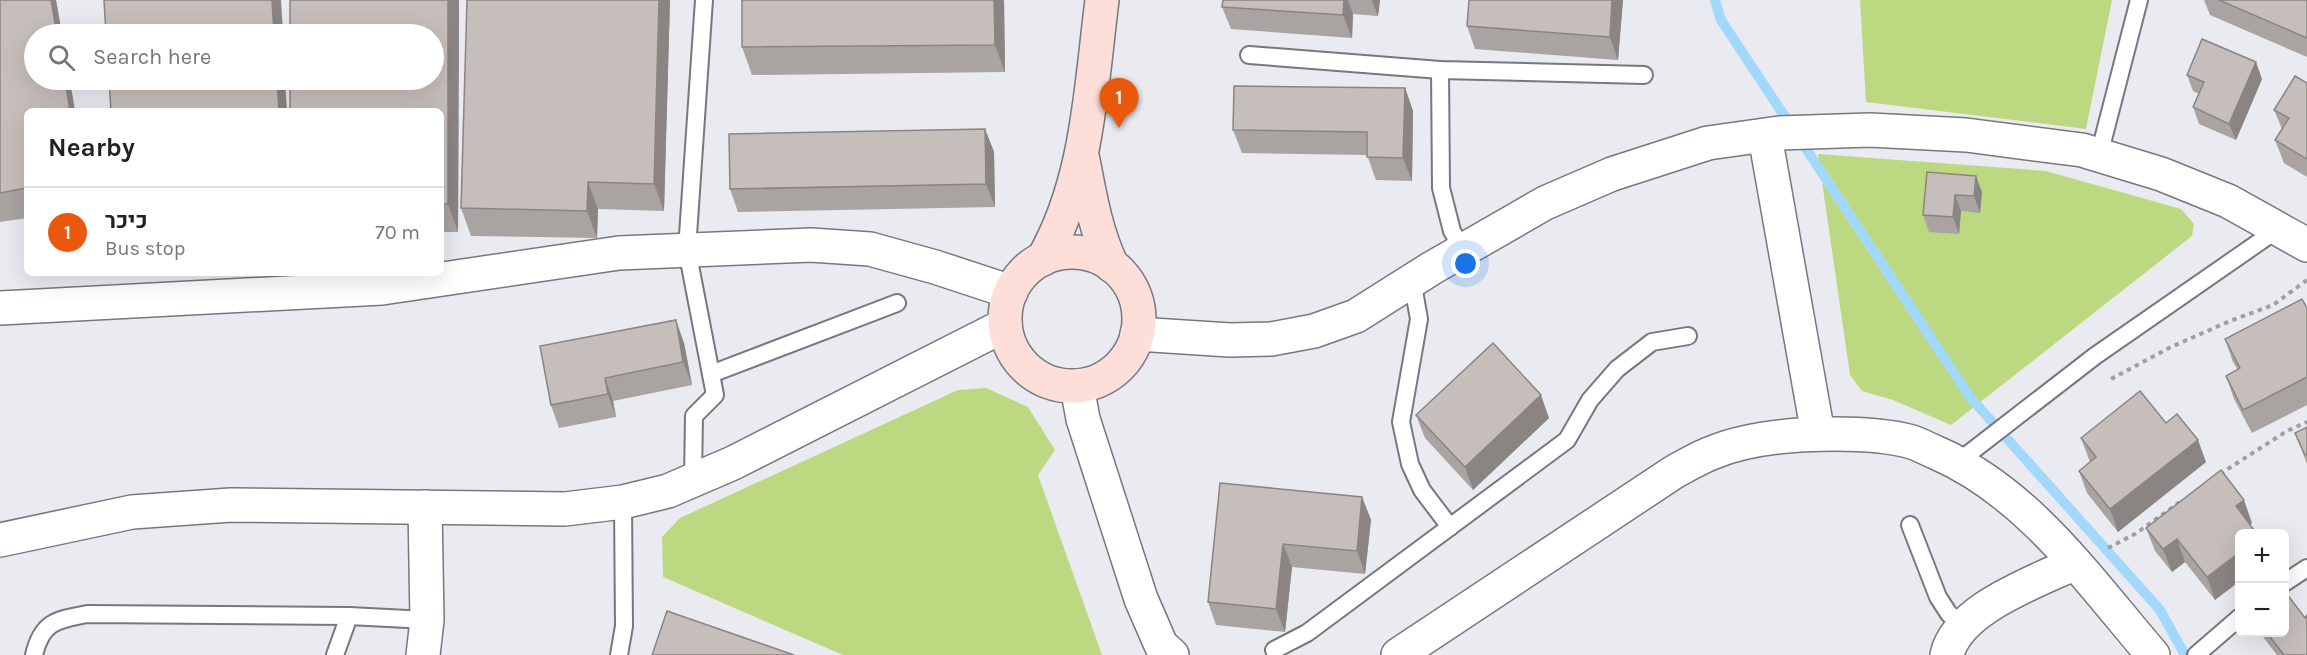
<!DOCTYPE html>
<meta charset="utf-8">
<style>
body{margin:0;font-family:Karla,Heebo,sans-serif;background:#f6f6f6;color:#222}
.controls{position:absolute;right:18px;bottom:18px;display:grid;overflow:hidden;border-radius:9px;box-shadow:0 6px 24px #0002}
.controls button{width:54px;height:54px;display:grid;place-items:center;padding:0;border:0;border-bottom:2px solid #e0e0e0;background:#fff;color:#222;font:30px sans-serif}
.you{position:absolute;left:1466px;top:264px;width:21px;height:21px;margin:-15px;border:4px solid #fff;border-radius:50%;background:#1a73e8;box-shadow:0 0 0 9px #1a73e833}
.badge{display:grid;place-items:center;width:39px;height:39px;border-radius:50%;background:#ea580c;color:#fff;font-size:20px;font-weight:700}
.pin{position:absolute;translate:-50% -50px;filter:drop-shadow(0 2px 3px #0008)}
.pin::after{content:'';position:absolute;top:32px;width:21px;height:18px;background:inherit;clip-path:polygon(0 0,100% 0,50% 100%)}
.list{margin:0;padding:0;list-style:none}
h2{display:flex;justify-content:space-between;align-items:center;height:78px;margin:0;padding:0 24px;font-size:26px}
h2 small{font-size:20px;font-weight:400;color:#767676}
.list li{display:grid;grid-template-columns:39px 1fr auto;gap:18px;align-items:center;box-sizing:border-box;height:90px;padding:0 24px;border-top:2px solid #e0e0e0}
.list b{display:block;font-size:22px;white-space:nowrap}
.list p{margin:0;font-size:20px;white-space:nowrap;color:#767676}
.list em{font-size:20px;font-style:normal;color:#767676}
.icon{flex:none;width:33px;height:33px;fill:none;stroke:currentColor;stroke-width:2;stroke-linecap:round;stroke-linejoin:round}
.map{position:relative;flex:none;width:2307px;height:655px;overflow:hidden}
.search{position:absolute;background:#fff;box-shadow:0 6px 24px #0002;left:24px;top:24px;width:420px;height:66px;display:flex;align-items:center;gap:15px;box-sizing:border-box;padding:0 21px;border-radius:33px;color:#767676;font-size:22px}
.panel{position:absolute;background:#fff;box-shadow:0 6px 24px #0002;left:24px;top:108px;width:420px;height:168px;border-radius:9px}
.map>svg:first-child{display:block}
.green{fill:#bcd981}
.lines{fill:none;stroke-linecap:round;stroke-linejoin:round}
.stream{stroke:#a3d8fd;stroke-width:10}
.lane-casing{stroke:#76787e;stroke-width:20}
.street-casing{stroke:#76787e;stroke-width:36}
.secondary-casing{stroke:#76787e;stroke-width:36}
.path{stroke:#9fa0a5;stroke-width:4;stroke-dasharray:4.5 4.5;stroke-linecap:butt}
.lane{stroke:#fff;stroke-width:16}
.street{stroke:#fff;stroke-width:33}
.secondary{stroke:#feded8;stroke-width:33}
.wall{fill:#a9a3a1}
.shaded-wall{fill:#8a8583}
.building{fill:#c5bebb;stroke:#8a8583;stroke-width:1.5}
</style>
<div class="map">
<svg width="2307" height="655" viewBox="0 0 2307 655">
<rect width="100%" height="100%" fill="#e9ebf1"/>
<g class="green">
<polygon points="1860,0 2112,0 2086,129 1866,102"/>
<polygon points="1818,154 2046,171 2181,209 2194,224 2192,236 1951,425 1893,400 1862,391 1850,375"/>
<polygon points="986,388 1028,407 1055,450 1038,475 1102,655 843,655 663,577 662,537 680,518 958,390"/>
</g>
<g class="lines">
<polyline class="stream" points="1715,0 1721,20 1970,397 2160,610 2185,655"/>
<defs>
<g id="lane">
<polyline points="1249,55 1440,70 1644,75"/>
<polyline points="1440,70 1441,188 1452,231 1463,250"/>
<polyline points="2099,155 2139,0"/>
<polyline points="1412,280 1419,319 1401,422 1410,464 1422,490 1450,527"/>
<polyline points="711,374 897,303"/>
<polyline points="1958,462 2095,356 2278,229"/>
<polyline points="693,480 694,416 715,395 687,250 704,0"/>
<polyline points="1910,525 1938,597 1949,614 1964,624"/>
<polyline points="2284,583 2307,568"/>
<polyline points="349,616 427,620"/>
<polyline points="1274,650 1307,633 1567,440 1590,400 1617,369 1652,342 1688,336"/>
<path d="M34 655C42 621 57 620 87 614L349 616 335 655"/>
<polyline points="619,655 624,626 623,502"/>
<polyline points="2196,655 2240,617"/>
</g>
<g id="street">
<polyline points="1765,136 1818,434"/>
<polyline points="0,308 382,288 619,253 811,245 870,249 935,267 1011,292"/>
<polyline points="1137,334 1230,340 1271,339 1314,331 1356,316 1432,268 1545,203 1612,174 1708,143 1779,133 1870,130 1966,135 2082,150 2161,174 2228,201 2307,245"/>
<polyline points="1077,386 1083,419 1141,599 1161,645 1172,655"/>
<polyline points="0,540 132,512 231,505 565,509 623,502 668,491 733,463 1005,325"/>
<polyline points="423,655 427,620 425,507"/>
<path d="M1398 655 1674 472C1687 465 1700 457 1714 452 1751 437 1796 434 1835 434 1861 434 1887 435 1912 442 1920 445 1928 449 1937 453 2029 493 2089 581 2153 655"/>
<path d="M1947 655C1957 609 2035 582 2075 563"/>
</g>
<g id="secondary">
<path d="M1083 160C1090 197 1096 232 1112 266"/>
<circle cx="1072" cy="319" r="67"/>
<path d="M1043 259C1088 181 1091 87 1102 0"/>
</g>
</defs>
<use href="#lane" class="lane-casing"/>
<use href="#street" class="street-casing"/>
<use href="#secondary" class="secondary-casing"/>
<g class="path">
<polyline points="2111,379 2171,347 2230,321 2273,305 2307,280"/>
<polyline points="2220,474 2287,431 2307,422"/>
<polyline points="2108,548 2135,534 2180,502"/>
</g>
<use href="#lane" class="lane"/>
<use href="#street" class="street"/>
<use href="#secondary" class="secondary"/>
</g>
<g class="wall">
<polygon points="0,0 56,0 62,34 27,111 27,218 0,222"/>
<polygon points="459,0 458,232 441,232 441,111"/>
<polygon points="670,0 664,211 598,209 597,238 471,236 461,208"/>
<polygon points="1004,0 1005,72 752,75 742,47"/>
<polygon points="1223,0 1380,0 1378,16 1353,14 1352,38 1231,29 1222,7"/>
<polygon points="1469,0 1623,0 1618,60 1475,49 1467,26"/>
<polygon points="2204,0 2307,0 2307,57 2210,15"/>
<polygon points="2187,75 2262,79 2236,140 2199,124 2193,107 2199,94 2193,91"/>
<polygon points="2307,83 2307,177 2284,163 2275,140 2282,129 2274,110"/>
<polygon points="1405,88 1413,111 1412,181 1376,180 1367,155 1242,153 1233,130"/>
<polygon points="985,129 994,152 995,207 738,212 730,189"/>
<polygon points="1927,172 1982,192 1980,213 1961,211 1959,234 1929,232 1923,215"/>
<polygon points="2307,308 2307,405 2252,433 2234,399 2226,376 2238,370 2233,362 2225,339"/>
<polygon points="684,343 692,385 613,401 616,417 559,428 551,405 540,346"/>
<polygon points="1416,415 1549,418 1473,490 1425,438"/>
<polygon points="2166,423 2206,462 2118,532 2087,493 2079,471 2090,462 2081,438"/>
<polygon points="2307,427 2307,464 2295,433"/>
<polygon points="1220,483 1362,497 1371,520 1365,574 1292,567 1285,632 1216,625 1208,602"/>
<polygon points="2252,523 2250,525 2215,600 2185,562 2172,572 2155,551 2146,528"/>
<polygon points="2305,618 2307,655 2277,655 2260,633 2284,633"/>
</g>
<g class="shaded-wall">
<polygon points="51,0 56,0 62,34 57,34"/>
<polygon points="272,0 281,0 283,34 274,34"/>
<polygon points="448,0 459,0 458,232 448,204"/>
<polygon points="659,0 670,0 664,211 654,184"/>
<polygon points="994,0 1004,0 1005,72 995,45"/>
<polygon points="1344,0 1348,0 1353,14 1352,38 1343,15"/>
<polygon points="1372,0 1380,0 1378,16"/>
<polygon points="1612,0 1623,0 1618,60 1610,37"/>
<polygon points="2256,62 2262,79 2236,140 2229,124"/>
<polygon points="65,80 70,80 75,111 70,111"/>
<polygon points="277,80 285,80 287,111 279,111"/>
<polygon points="1405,88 1413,111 1412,181 1403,158"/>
<polygon points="985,129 994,152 995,207 986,184"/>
<polygon points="1976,176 1982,192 1980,213 1974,196"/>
<polygon points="588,182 598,209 597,238 587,211"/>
<polygon points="1955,195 1961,211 1959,234 1953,217"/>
<polygon points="676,320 684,343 692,385 683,362"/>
<polygon points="605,378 613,401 616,417 608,394"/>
<polygon points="1541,395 1549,418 1473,490 1465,467"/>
<polygon points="2198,440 2206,462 2118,532 2110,509"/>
<polygon points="1362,497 1371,520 1365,574 1357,551"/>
<polygon points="2244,500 2252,523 2244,529 2236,506"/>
<polygon points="2177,539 2185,562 2172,572 2163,549"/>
<polygon points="1283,544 1292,567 1285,632 1276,609"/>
<polygon points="2240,552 2240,581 2215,600 2207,577"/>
</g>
<g class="building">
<polygon points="0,0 51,0 57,34 34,34 34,80 65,80 70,111 27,111 27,188 0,193"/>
<polygon points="104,0 272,0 274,34 106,34"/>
<polygon points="290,0 448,0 448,204 441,204 441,111 290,111 290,80 434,80 434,34 290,34"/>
<polygon points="467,0 659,0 654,184 588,182 587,211 461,208"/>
<polygon points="742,0 994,0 995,45 742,47"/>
<polygon points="1223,0 1344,0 1343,15 1222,7"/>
<polygon points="1469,0 1612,0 1610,37 1467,26"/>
<polygon points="2219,0 2307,0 2307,38"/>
<polygon points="2202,39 2256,62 2229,124 2193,107 2204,82 2187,75"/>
<polygon points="2295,76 2307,83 2307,159 2275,140 2289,118 2274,110"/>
<polygon points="109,80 277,80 279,111 111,111"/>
<polygon points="1234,86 1405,88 1403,158 1367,157 1367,132 1233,130"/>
<polygon points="985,129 986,184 730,189 729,134"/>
<polygon points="1927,172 1976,176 1974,196 1955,195 1953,217 1923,215"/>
<polygon points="2302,299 2307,308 2307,377 2243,410 2226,376 2240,368 2225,339"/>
<polygon points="676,320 683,362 605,378 608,394 551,405 540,346"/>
<polygon points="1493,343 1541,395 1465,467 1416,415"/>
<polygon points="2140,391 2166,423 2177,414 2198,440 2110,509 2079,471 2096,457 2081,438"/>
<polygon points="2307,427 2307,454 2305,455 2295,433"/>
<polygon points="2221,470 2244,500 2236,506 2257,534 2240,534 2240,552 2207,577 2177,539 2163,549 2146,528"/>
<polygon points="1220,483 1362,497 1357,551 1283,544 1276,609 1208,602"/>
<polygon points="2286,593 2305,618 2307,615 2307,655 2284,655 2267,633 2284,633 2284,595"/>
<polygon points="667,611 794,655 652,655"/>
</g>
</svg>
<div class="controls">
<button>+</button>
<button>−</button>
</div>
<div class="you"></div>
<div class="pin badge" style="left:1119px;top:128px">1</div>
<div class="search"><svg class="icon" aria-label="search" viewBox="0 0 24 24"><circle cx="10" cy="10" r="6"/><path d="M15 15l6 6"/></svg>Search here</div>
<section class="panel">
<h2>Nearby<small></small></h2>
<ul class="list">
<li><span class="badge">1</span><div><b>כיכר</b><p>Bus stop</p></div><em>70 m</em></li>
</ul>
</section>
</div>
